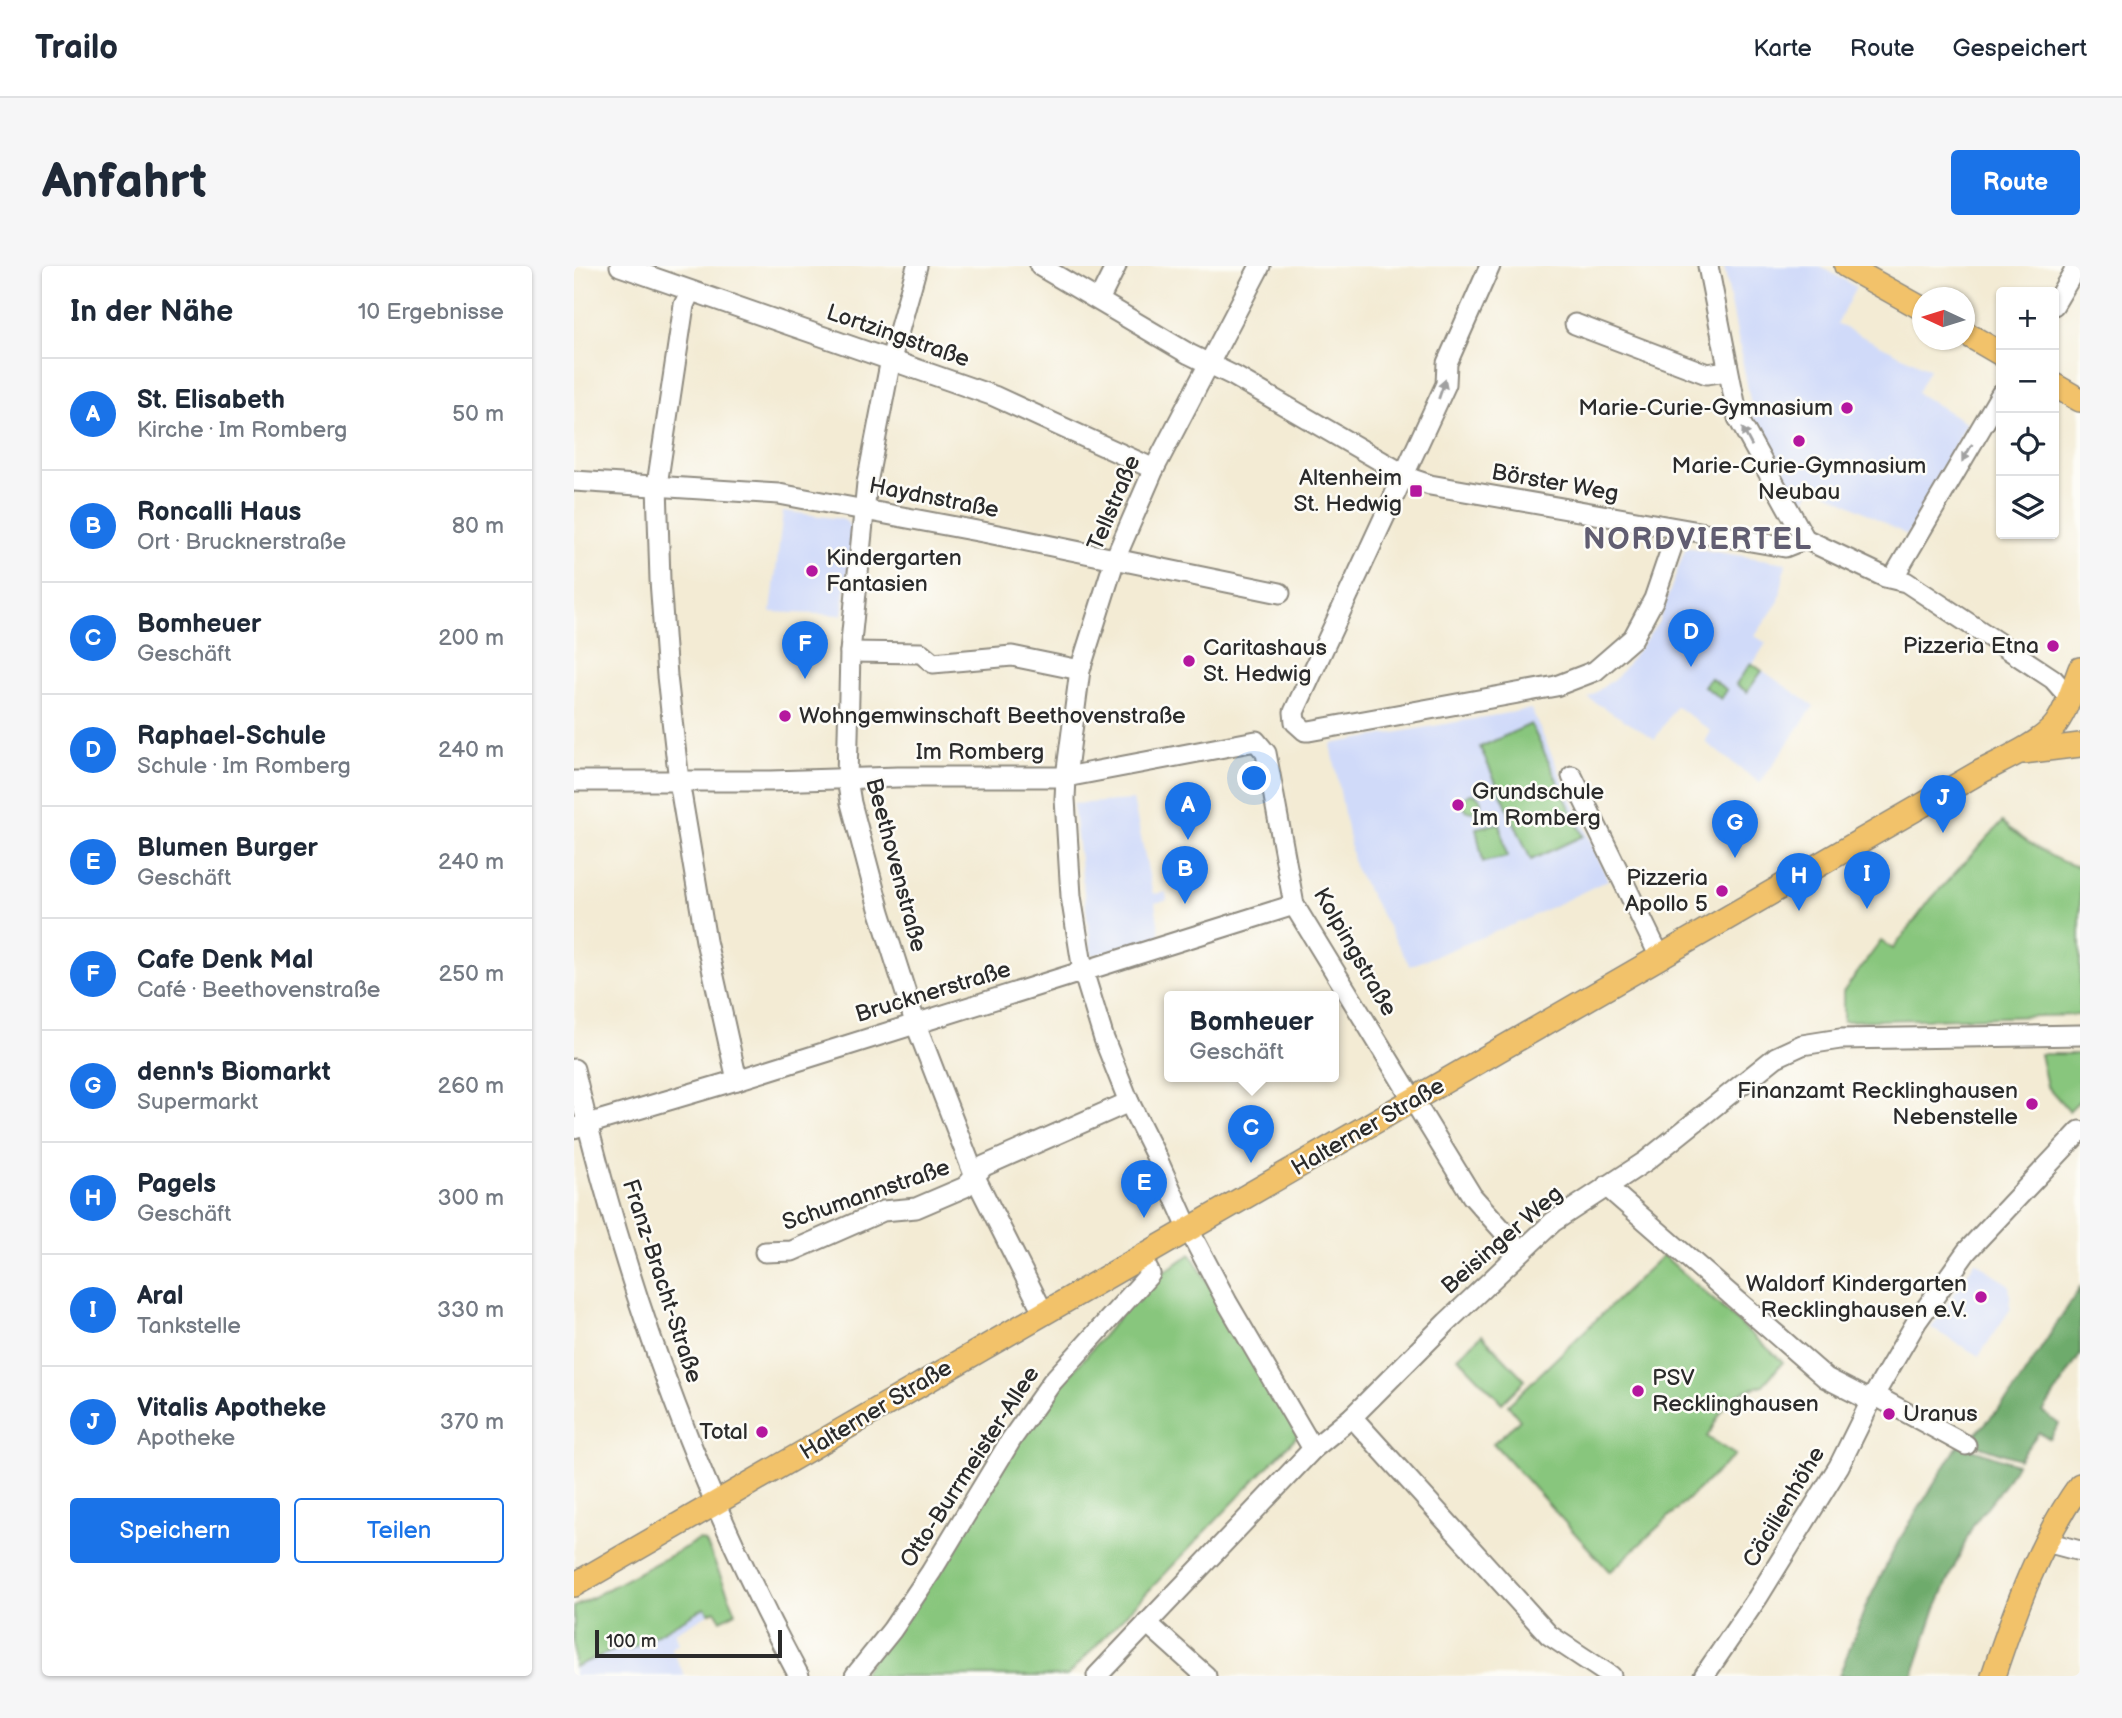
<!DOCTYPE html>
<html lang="de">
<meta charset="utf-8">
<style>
body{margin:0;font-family:"Balsamiq Sans",sans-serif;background:#f6f6f7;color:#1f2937}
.controls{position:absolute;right:21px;top:21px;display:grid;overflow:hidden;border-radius:7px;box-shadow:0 2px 5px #0004}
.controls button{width:63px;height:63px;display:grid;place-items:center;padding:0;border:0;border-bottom:2px solid #e0e1e3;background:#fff;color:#1f2937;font:35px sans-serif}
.compass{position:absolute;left:1338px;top:21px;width:63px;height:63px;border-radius:50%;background:#fff;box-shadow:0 2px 5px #0004;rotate:274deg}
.scale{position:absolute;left:21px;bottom:18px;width:187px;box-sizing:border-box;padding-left:7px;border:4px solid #2b2b2b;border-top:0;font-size:19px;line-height:24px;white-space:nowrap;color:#2b2b2b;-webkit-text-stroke:5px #fdfcf7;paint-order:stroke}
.you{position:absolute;left:681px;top:513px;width:24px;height:24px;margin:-18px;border:5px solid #fff;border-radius:50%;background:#1a73e8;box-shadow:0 0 0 10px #1a73e833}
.badge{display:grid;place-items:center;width:46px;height:46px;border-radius:50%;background:#1a73e8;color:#fff;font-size:23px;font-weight:700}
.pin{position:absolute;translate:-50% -58px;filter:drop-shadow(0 2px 4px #0008)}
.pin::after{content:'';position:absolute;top:37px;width:24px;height:21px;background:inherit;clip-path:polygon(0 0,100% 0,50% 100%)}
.popup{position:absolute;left:590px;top:725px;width:175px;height:91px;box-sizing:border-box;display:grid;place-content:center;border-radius:7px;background:#fff;filter:drop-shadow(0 2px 5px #0005);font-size:23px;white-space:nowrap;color:#747a83}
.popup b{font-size:26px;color:#1f2937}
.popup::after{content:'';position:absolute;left:50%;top:100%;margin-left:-14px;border:14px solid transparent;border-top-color:#fff}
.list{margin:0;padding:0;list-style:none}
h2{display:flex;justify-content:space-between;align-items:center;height:91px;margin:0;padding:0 28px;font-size:30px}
h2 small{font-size:23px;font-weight:400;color:#747a83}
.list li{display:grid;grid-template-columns:46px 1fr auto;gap:21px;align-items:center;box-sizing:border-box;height:112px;padding:0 28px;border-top:2px solid #e0e1e3}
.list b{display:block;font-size:26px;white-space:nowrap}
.list p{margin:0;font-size:23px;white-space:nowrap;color:#747a83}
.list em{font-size:23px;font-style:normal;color:#747a83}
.actions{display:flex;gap:14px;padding:21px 28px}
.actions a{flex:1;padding:16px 0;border:2px solid #1a73e8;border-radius:7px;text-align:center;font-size:24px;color:#1a73e8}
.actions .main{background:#1a73e8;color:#fff}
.icon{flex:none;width:38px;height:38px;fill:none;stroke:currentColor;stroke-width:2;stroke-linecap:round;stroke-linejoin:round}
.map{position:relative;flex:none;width:1506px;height:1410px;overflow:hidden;border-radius:7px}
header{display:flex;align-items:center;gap:42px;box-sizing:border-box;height:98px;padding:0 35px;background:#fff;border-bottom:2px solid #e0e1e3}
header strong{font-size:33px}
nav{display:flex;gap:38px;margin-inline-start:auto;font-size:24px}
.intro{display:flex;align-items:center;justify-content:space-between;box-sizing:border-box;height:168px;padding:0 42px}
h1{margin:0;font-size:49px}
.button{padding:18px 32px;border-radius:7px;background:#1a73e8;color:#fff;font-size:24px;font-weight:700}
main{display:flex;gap:42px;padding:0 42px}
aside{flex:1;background:#fff;border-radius:7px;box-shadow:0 2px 5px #0004}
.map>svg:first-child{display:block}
.built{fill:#d0daf9}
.green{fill:#88c67d;stroke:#5a7854;stroke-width:2}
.forest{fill:#6eab6c;stroke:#4c6b4c;stroke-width:2}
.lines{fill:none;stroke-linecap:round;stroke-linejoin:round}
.minor-casing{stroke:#8f8b80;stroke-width:23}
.major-casing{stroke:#8f8b80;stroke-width:26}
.minor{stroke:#fff;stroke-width:19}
.major{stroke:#f2c26a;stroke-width:23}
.oneway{fill:#a0a0a0}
.poi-dot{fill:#b5179e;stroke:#fdfcf7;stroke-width:2.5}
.labels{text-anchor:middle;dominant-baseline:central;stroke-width:5;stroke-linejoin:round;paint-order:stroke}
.street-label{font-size:23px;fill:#2b2b2b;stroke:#fdfcf7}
.poi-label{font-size:23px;fill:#2b2b2b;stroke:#fdfcf7;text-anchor:end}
.district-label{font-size:30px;font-weight:bold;letter-spacing:2px;fill:#615d71;stroke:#fdfcf7}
</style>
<header>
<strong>Trailo</strong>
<nav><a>Karte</a><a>Route</a><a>Gespeichert</a></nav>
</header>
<div class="intro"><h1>Anfahrt</h1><a class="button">Route</a></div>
<main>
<aside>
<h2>In der Nähe<small>10 Ergebnisse</small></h2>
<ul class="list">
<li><span class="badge">A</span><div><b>St. Elisabeth</b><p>Kirche · Im Romberg</p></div><em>50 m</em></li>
<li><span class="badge">B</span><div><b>Roncalli Haus</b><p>Ort · Brucknerstraße</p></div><em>80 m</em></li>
<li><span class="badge">C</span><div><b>Bomheuer</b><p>Geschäft</p></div><em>200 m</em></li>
<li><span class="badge">D</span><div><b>Raphael-Schule</b><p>Schule · Im Romberg</p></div><em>240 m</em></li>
<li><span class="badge">E</span><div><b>Blumen Burger</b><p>Geschäft</p></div><em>240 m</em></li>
<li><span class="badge">F</span><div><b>Cafe Denk Mal</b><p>Café · Beethovenstraße</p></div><em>250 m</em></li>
<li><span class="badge">G</span><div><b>denn's Biomarkt</b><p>Supermarkt</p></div><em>260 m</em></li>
<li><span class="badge">H</span><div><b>Pagels</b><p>Geschäft</p></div><em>300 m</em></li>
<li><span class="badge">I</span><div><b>Aral</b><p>Tankstelle</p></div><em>330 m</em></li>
<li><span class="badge">J</span><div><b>Vitalis Apotheke</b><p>Apotheke</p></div><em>370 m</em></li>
</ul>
<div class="actions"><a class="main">Speichern</a><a>Teilen</a></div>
</aside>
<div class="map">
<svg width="1506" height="1410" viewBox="0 0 1506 1410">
<rect width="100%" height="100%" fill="#fdfcf7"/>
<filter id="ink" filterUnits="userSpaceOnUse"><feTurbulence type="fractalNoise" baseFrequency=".0143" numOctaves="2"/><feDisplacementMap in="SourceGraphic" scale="14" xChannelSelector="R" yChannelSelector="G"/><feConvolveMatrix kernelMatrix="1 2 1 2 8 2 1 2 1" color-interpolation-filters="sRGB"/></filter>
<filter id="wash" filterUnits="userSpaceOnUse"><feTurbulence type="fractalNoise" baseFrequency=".00686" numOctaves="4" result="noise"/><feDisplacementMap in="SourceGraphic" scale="28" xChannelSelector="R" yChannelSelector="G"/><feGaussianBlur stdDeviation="1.57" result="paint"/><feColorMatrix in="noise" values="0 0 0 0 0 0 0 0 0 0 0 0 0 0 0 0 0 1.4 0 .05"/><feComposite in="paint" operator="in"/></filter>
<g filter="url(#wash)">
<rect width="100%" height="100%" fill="#f3ebd4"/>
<g class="built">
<polygon points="1150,0 1246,0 1282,21 1263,58 1355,103 1343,127 1393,157 1333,269 1240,219 1227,243 1182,165"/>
<polygon points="209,245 267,253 272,255 279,265 268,349 197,346"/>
<polygon points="1112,281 1212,297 1205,335 1181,370 1192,377 1179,398 1240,440 1186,517 1131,476 1137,465 1102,440 1081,473 1014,432 1044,410 1084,357"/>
<polygon points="957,443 1034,614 948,655 836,700 780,600 757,478"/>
<polygon points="559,534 579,628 592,626 593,634 581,637 586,671 518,690 499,538"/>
<polygon points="1401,995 1435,1019 1437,1042 1405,1090 1357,1062"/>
<polygon points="153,1337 101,1367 105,1377 97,1382 111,1410 0,1410 0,1352"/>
</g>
<g class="green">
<polygon points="1177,397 1188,405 1173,426 1162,418"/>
<polygon points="1136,412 1153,424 1147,433 1130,420"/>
<polygon points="957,458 1009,570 957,594 906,481"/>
<circle cx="898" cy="537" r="9"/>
<path d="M1428 556C1446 572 1482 597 1506 601V749L1269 755V726L1307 675 1319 683 1357 633Z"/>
<polygon points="926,557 933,591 909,596 902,562"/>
<polygon points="1466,788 1506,788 1506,834 1495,845 1473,820"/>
<polygon points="617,988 724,1169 493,1410 287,1410 441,1175 573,1017"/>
<polygon points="1089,989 1209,1096 1189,1119 1167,1126 1150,1141 1133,1171 1161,1189 1036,1306 919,1177 946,1154 934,1139"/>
<polygon points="908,1069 951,1114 928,1137 884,1091"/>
<polygon points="125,1274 131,1276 134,1281 162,1346 147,1354 141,1344 135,1347 131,1341 55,1384 52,1379 0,1401 0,1341"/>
</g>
<g class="forest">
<polygon points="1506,1022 1506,1089 1469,1146 1485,1158 1476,1173 1465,1166 1445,1193 1394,1176 1435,1132"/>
<polygon points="1385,1178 1442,1198 1430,1219 1399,1259 1362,1342 1339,1410 1265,1410 1292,1340 1324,1276"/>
</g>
</g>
<g filter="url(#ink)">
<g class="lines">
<defs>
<g id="minor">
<polyline points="46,0 420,130 580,203"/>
<polyline points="343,0 317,93 293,217 276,386 273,513 277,537 306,646 341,756 401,911 469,1046"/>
<polyline points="466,0 615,88 660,110 838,213 856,219 1211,281 1231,273 1311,311 1332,316 1479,413 1495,431"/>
<polyline points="686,0 580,203 541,293 506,404 492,511 491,533 497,630 509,705 530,773 555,836 581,888 615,964 653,1036 739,1183"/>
<polyline points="916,0 873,97 872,118 720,446 721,456 731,465 735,465 982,420 1021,405 1059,372 1080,333 1104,263"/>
<polyline points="1134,0 1164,152 1231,273"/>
<polyline points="116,26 110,39 83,219 86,314 93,410 105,515 132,675 163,814"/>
<polyline points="525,34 542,0"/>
<polyline points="1480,39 1503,0"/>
<polyline points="1001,58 1133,108 1153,105"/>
<polyline points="0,215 205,228 414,267 706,327"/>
<polyline points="1319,312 1427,128"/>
<polyline points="276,386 347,387 359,397 438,390 506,404"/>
<polyline points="998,510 1086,691"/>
<polyline points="0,515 197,515 324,511 492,511 682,475 692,487 720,639 898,930 947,985"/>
<path d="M0 803C49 1014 122 1219 225 1410"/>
<polyline points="0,862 163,814 720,639"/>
<polyline points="1032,920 1252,1112 1297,1135"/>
<polyline points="191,986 218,985 309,945 342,942 391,921 410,900 555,836"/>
<polyline points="1300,1129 1392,1179"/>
<polyline points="778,1151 975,1369 1037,1410"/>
<polyline points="1472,1276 1506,1285"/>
<polyline points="573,1357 632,1410"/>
<polyline points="281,1410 318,1364 357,1306 437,1174 478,1116 576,1008 567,991"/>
<polyline points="523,1410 739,1183 778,1151 873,1056 979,956 1072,895 1202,791 1228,779 1266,773 1506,769"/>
<polyline points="1130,1410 1184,1331 1265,1200 1300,1129 1343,1055 1393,985 1506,865"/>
</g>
<g id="major">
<polyline points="1272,0 1349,43"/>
<polyline points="1391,67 1427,88"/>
<polyline points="1480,119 1506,134"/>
<polyline points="1449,486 1506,479"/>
<path d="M0 1319 1404 507C1427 495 1467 478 1482 458 1494 441 1499 421 1506 403"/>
<path d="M1419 1410C1441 1344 1465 1276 1506 1219"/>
</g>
</defs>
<use href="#minor" class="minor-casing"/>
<use href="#major" class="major-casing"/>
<use href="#minor" class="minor"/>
<use href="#major" class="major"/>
</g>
<defs><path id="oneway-solid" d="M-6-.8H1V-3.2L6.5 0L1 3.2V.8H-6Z" transform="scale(1.75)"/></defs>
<g class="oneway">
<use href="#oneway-solid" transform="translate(868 123) rotate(-71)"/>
<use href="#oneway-solid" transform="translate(1173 171) rotate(-118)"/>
<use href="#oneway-solid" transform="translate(1393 187) rotate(120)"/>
</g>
</g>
<g class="poi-dot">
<circle cx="1273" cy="142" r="7"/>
<circle cx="1225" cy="175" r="7"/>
<rect x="835" y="218" width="14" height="14" rx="3.5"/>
<circle cx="238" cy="305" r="7"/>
<circle cx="1479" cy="380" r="7"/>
<circle cx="615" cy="395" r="7"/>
<circle cx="211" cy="450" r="7"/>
<circle cx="884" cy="539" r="7"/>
<circle cx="1148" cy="625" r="7"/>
<circle cx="1458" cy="838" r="7"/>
<circle cx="1407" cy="1031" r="7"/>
<circle cx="1064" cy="1125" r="7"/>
<circle cx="1315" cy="1148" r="7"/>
<circle cx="188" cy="1166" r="7"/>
</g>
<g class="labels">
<g class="street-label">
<text transform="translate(324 70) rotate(19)">Lortzingstraße</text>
<text transform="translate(981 217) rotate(10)">Börster Weg</text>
<text transform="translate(360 232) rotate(11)">Haydnstraße</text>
<text transform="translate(540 237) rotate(-67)">Tellstraße</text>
<text x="406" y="486">Im Romberg</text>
<text transform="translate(322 599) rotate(75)">Beethovenstraße</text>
<text transform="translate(781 686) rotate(60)">Kolpingstraße</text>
<text transform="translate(359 726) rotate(-17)">Brucknerstraße</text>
<text transform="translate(794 861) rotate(-30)">Halterner Straße</text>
<text transform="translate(292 929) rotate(-19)">Schumannstraße</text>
<text transform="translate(928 974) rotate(-41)">Beisinger Weg</text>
<text transform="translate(88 1015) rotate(72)">Franz-Bracht-Straße</text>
<text transform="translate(302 1144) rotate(-31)">Halterner Straße</text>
<text transform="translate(396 1201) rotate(-57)">Otto-Burrmeister-Allee</text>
<text transform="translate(1210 1241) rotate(-59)">Cäcilienhöhe</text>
</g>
<g class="poi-label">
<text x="1259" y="142">Marie-Curie-Gymnasium</text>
<text x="1225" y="200" text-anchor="middle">Marie-Curie-Gymnasium<tspan x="1225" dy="26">Neubau</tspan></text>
<text x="828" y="212">Altenheim<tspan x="828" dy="26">St. Hedwig</tspan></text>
<text x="252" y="292" text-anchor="start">Kindergarten<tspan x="252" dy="26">Fantasien</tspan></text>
<text x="1465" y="380">Pizzeria Etna</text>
<text x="629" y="382" text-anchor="start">Caritashaus<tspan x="629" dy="26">St. Hedwig</tspan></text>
<text x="225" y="450" text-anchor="start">Wohngemwinschaft Beethovenstraße</text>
<text x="898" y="526" text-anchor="start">Grundschule<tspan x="898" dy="26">Im Romberg</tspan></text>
<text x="1134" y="612">Pizzeria<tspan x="1134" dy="26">Apollo 5</tspan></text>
<text x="1444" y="825">Finanzamt Recklinghausen<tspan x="1444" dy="26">Nebenstelle</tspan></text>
<text x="1393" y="1018">Waldorf Kindergarten<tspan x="1393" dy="26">Recklinghausen e.V.</tspan></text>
<text x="1078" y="1112" text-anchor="start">PSV<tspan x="1078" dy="26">Recklinghausen</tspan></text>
<text x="1329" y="1148" text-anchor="start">Uranus</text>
<text x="174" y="1166">Total</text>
</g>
<g class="district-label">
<text x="1124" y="274">NORDVIERTEL</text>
</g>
</g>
</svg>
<div class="controls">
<button>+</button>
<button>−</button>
<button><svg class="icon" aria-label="locate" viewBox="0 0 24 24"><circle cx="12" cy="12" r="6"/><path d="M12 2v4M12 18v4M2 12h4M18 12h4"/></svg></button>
<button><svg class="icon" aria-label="layers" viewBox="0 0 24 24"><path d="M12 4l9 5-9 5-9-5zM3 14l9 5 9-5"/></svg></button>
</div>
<svg class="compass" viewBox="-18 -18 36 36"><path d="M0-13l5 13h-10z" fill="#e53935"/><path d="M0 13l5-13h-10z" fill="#747a83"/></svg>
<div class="scale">100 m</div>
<div class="you"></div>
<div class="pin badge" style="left:614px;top:574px">A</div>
<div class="pin badge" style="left:611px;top:638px">B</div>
<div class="pin badge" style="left:677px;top:897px">C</div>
<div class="popup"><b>Bomheuer</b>Geschäft</div>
<div class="pin badge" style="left:1117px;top:401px">D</div>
<div class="pin badge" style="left:570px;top:952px">E</div>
<div class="pin badge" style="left:231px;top:413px">F</div>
<div class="pin badge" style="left:1161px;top:592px">G</div>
<div class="pin badge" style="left:1225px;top:645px">H</div>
<div class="pin badge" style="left:1293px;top:643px">I</div>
<div class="pin badge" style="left:1369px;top:567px">J</div>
</div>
</main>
